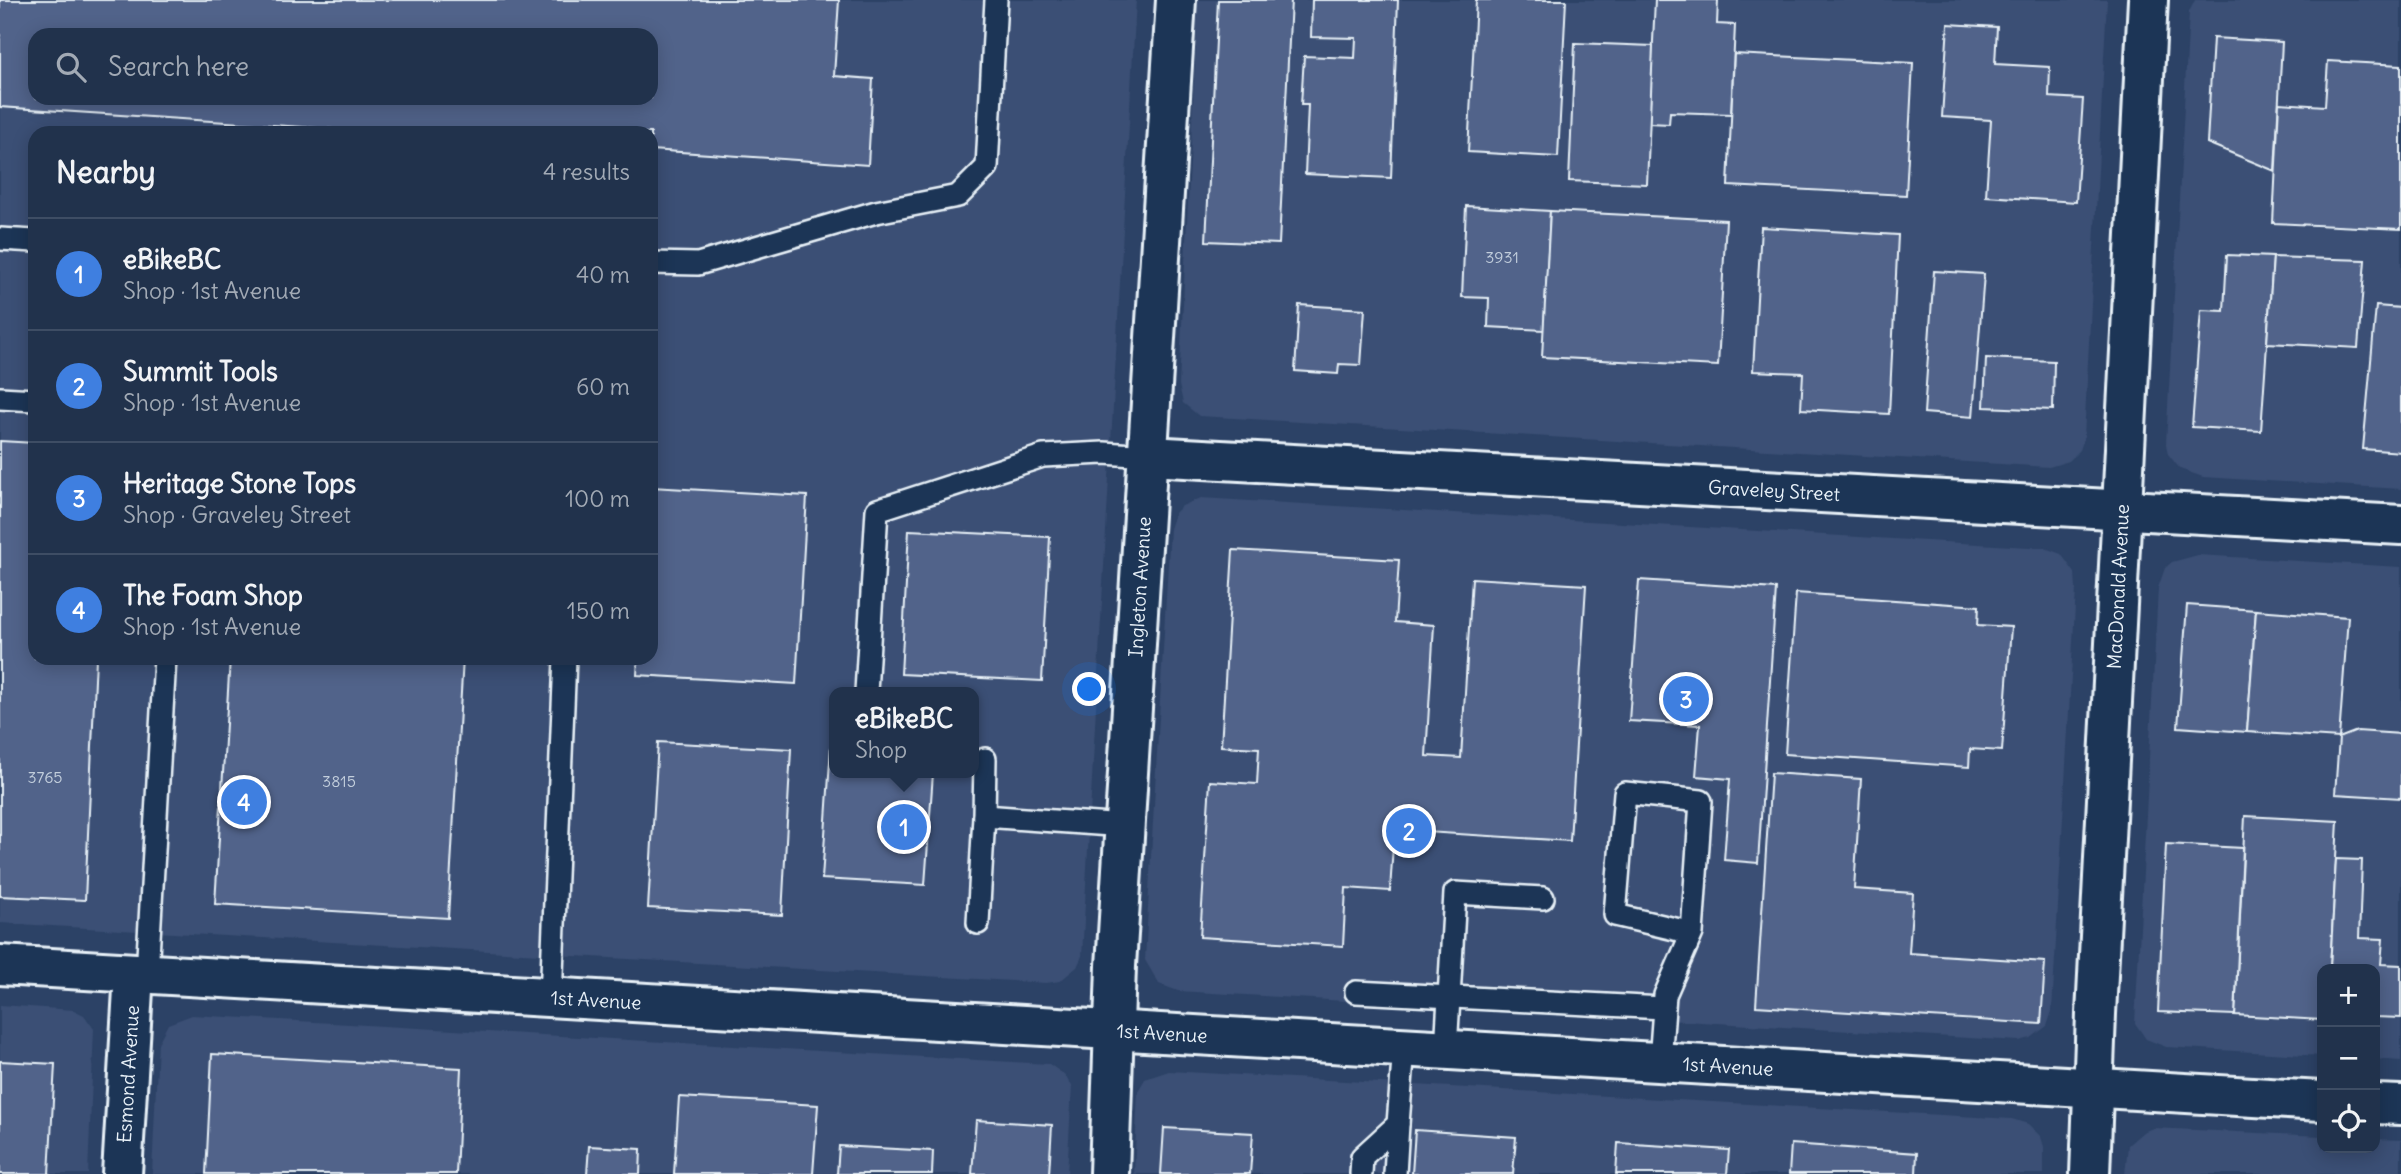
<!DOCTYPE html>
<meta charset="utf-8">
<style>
body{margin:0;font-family:Delius,sans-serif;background:#293a53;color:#f1f3f6}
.controls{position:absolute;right:21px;bottom:21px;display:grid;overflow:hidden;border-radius:14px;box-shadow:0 4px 18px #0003}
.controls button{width:63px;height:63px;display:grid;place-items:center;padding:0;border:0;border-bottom:2px solid #3e4d64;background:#21324c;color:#f1f3f6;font:35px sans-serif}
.you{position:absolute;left:1090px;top:690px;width:24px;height:24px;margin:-18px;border:5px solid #fff;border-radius:50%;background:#1a73e8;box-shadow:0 0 0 10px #1a73e833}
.badge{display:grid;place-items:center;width:46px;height:46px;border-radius:50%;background:#ff9aa2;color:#fff;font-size:23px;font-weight:700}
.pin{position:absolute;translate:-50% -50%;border:4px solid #fff;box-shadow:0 2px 7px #0006}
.popup{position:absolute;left:829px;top:687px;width:150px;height:91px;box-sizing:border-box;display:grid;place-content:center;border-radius:14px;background:#21324c;filter:drop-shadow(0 2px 5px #0005);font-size:23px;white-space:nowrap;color:#a2aab5}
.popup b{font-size:26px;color:#f1f3f6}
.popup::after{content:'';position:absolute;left:50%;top:100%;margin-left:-14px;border:14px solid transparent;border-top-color:#21324c}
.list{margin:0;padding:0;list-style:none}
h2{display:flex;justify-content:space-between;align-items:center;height:91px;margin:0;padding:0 28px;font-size:30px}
h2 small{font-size:23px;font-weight:400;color:#a2aab5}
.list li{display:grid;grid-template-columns:46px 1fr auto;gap:21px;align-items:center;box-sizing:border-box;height:112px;padding:0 28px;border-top:2px solid #3e4d64}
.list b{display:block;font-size:26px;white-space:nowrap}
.list p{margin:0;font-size:23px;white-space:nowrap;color:#a2aab5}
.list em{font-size:23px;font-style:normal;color:#a2aab5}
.icon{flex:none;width:38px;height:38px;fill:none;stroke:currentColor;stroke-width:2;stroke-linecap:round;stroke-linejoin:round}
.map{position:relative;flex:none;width:2401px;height:1174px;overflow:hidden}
.search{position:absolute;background:#21324c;box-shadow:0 4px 18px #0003;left:28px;top:28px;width:630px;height:77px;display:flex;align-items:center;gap:18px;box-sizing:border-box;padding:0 24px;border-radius:21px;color:#a2aab5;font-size:26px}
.panel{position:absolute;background:#21324c;box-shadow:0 4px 18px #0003;left:28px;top:126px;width:630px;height:539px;border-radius:21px}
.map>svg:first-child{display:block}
.built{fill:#3b4f74;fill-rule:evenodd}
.building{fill:#51648a;stroke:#e8f1f8;stroke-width:2;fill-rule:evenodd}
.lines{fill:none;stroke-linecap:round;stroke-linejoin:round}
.service-casing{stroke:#e8f1f8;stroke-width:26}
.minor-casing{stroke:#e8f1f8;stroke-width:44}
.tertiary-casing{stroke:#e8f1f8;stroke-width:44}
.service{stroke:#1d3557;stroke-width:21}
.minor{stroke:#1d3557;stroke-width:38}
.tertiary{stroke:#1d3557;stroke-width:38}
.labels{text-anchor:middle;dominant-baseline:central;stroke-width:5;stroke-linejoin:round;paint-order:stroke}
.number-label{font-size:16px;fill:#c2cedc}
.street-label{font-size:19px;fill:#e8f1f8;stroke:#1d3557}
</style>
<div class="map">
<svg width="2401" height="1174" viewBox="0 0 2401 1174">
<rect width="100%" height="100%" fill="#2c4266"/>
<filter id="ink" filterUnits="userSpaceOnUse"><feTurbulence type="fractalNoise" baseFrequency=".0143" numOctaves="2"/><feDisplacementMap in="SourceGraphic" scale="14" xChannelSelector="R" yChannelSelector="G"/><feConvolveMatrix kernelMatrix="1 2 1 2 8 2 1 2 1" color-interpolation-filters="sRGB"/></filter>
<g filter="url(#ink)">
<g class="built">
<path d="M0 0H1136L1082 956 1077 967 1060 981 1046 983 0 923ZM35 35H651V98H35ZM35 133H651V658H35ZM834 692H974V773H834Z"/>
<polygon points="1198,0 2107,0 2084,438 2080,450 2069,461 2049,467 1199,416 1183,403 1179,385"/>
<polygon points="2195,0 2401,0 2401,489 2203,477 2180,469 2168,454 2166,444 2189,12"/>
<polygon points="1201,498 2045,548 2061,554 2075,573 2076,589 2052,1011 2047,1026 2031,1038 2019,1041 1178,991 1159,984 1145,960 1170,529 1175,513 1182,506"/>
<polygon points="2198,555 2401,567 2401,1061 2375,1059 2375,969 2322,969 2322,1056 2166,1047 2146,1039 2135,1023 2158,588 2165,568 2172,562"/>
<polygon points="0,1005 74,1010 84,1015 94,1029 88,1174 0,1174"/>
<polygon points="192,1015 1049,1064 1065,1075 1072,1086 1067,1174 152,1174 158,1043 168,1024"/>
<polygon points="1169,1071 2012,1119 2028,1124 2041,1137 2044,1147 2044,1174 1134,1174 1138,1091 1145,1079"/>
<polygon points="2153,1128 2322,1136 2322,1148 2375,1148 2375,1139 2401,1140 2401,1174 2125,1174 2128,1145 2143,1132"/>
</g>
<g class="building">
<path d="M0 0H839L834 76 873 79 868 165 651 150V133H394L0 107ZM35 35H651V98H35Z"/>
<polygon points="1218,0 1291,0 1279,244 1206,241"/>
<polygon points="1312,0 1398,0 1391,178 1305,174 1308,105 1301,105 1304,56 1355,58 1356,38 1311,37"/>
<polygon points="1476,0 1566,0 1558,157 1468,152"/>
<polygon points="1655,0 1718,0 1717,24 1735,25 1731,114 1670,112 1669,124 1649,123"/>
<polygon points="1948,24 1997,27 1995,64 2050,67 2049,97 2083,99 2076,202 1986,196 1991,120 1942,117"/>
<polygon points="2213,38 2282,42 2275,171 2207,143"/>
<polygon points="1575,43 1653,46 1647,184 1569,181"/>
<polygon points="1734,54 1913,63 1906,195 1728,186"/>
<polygon points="2328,61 2401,65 2401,229 2273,223 2279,103 2325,106"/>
<polygon points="1466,206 1550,211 1544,330 1488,327 1489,298 1462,297"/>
<polygon points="1550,211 1726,220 1718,366 1542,357"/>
<polygon points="1761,227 1898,235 1889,414 1801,409 1803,373 1753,371"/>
<polygon points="2227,255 2273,257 2261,431 2192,427 2201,310 2224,311"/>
<polygon points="2273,257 2365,260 2358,348 2267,343"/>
<polygon points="1934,271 1984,274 1973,417 1924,413"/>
<polygon points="1299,305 1365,309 1361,365 1339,364 1338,374 1295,371"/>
<polygon points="2376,306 2401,308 2401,452 2363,449"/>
<polygon points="1986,358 2054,361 2053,410 1984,407"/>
<polygon points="0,441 35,443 35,658 96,658 85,900 0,896"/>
<polygon points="651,487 807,496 796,684 637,675 638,658 651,658"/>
<polygon points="909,530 1050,537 1042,681 901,674"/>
<polygon points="1233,550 1399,560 1395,622 1434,625 1426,756 1461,758 1472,578 1586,585 1570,841 1394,830 1390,891 1346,888 1343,946 1200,937 1210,781 1257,784 1259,748 1221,746"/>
<polygon points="1639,580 1776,589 1758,863 1724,860 1730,779 1696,776 1700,725 1629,721"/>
<polygon points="1796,593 1979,606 1978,625 2011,627 2002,751 1970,749 1969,767 1785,754"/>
<polygon points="2187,605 2256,610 2247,732 2178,727"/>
<polygon points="2256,610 2348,617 2339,738 2247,732"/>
<polygon points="230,658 463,658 448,918 215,904"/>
<polygon points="2357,731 2401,734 2401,798 2335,794 2339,738"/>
<polygon points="658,742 791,749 782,915 648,908"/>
<polygon points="831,746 834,746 834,773 933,773 925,885 822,879"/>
<polygon points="1771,773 1861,779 1854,889 1913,893 1909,953 2045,962 2041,1024 1756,1006"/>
<polygon points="2245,816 2338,821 2330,969 2322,969 2322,1020 2235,1015"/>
<polygon points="2166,844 2243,848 2235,1015 2158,1012"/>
<polygon points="2336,859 2362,860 2359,938 2383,939 2381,964 2401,965 2401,1018 2375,1017 2375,969 2330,969"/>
<polygon points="212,1054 461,1068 456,1174 206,1174"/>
<polygon points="0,1061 55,1064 49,1174 0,1174"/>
<polygon points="679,1097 818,1105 813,1174 674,1174"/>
<polygon points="976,1120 1052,1125 1049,1174 972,1174"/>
<polygon points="1164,1128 1253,1133 1250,1174 1161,1174"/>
<polygon points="1415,1130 1516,1137 1513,1174 1412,1174"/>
<polygon points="1618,1143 1729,1150 1727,1174 1616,1174"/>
<polygon points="1791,1144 1917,1153 1916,1174 1789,1174"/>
<polygon points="589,1146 641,1149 640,1174 587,1174"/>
<polygon points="839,1146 933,1151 932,1174 837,1174"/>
</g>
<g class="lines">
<defs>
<g id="service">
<polyline points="0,239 35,241"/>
<polyline points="651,263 698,264 876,212 958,196 987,167 996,0"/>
<polyline points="0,398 35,400"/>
<polyline points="866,692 877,510 1043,456 1104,453 1149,456"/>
<polyline points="984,816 985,759"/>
<polyline points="978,923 984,816 1125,826"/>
<polyline points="147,974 165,658"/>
<polyline points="1356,992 1663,1008"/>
<polyline points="551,998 565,658"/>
<polyline points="1446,1050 1455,893 1543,898"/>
<polyline points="1660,1062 1665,995 1692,933 1701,801 1625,793 1615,915 1692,933"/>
<polyline points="1361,1174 1362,1157 1398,1124 1404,1047"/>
<polyline points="1395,1174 1398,1124"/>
</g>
<g id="minor">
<path id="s1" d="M1149 456 2401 525"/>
<path id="s2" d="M122 1174 134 973"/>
<path id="s3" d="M1109 1174 1116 966 1176 0"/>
<path id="s4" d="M2090 1174 2096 1014 2148 0"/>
</g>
<g id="tertiary">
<path id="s5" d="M0 965 2322 1101"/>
<polyline points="2375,1104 2401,1105"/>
</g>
</defs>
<use href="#service" class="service-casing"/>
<use href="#minor" class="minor-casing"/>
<use href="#tertiary" class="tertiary-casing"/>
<use href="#service" class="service"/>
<use href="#minor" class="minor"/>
<use href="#tertiary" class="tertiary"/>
</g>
</g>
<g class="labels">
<g class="number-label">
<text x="1502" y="257">3931</text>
<text x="45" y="777">3765</text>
<text x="339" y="781">3815</text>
</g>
<g class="street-label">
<text stroke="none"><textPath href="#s1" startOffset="626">Graveley Street</textPath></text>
<text stroke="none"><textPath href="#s3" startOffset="588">Ingleton Avenue</textPath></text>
<text stroke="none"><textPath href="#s4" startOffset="588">MacDonald Avenue</textPath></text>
<text stroke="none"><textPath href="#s5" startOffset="597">1st Avenue</textPath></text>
<text stroke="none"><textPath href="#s5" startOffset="1164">1st Avenue</textPath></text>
<text stroke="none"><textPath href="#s5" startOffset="1731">1st Avenue</textPath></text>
<text stroke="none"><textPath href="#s2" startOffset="100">Esmond Avenue</textPath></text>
</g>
</g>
</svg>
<div class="controls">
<button>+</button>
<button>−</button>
<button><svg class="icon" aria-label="locate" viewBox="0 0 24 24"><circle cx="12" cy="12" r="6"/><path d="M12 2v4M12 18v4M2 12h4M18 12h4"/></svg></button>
</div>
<div class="you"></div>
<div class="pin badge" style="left:904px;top:827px;background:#3f7fe0">1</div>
<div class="popup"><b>eBikeBC</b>Shop</div>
<div class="pin badge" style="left:1409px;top:831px;background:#3f7fe0">2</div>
<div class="pin badge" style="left:1686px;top:699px;background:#3f7fe0">3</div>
<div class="pin badge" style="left:244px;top:802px;background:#3f7fe0">4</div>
<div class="search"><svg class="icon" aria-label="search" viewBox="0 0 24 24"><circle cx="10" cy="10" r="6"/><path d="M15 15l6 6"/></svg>Search here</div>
<section class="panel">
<h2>Nearby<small>4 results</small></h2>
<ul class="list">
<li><span class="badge" style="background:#3f7fe0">1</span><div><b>eBikeBC</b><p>Shop · 1st Avenue</p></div><em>40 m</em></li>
<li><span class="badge" style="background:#3f7fe0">2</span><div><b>Summit Tools</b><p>Shop · 1st Avenue</p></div><em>60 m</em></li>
<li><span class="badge" style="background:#3f7fe0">3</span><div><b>Heritage Stone Tops</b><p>Shop · Graveley Street</p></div><em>100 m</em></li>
<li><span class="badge" style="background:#3f7fe0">4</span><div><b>The Foam Shop</b><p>Shop · 1st Avenue</p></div><em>150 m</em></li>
</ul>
</section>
</div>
